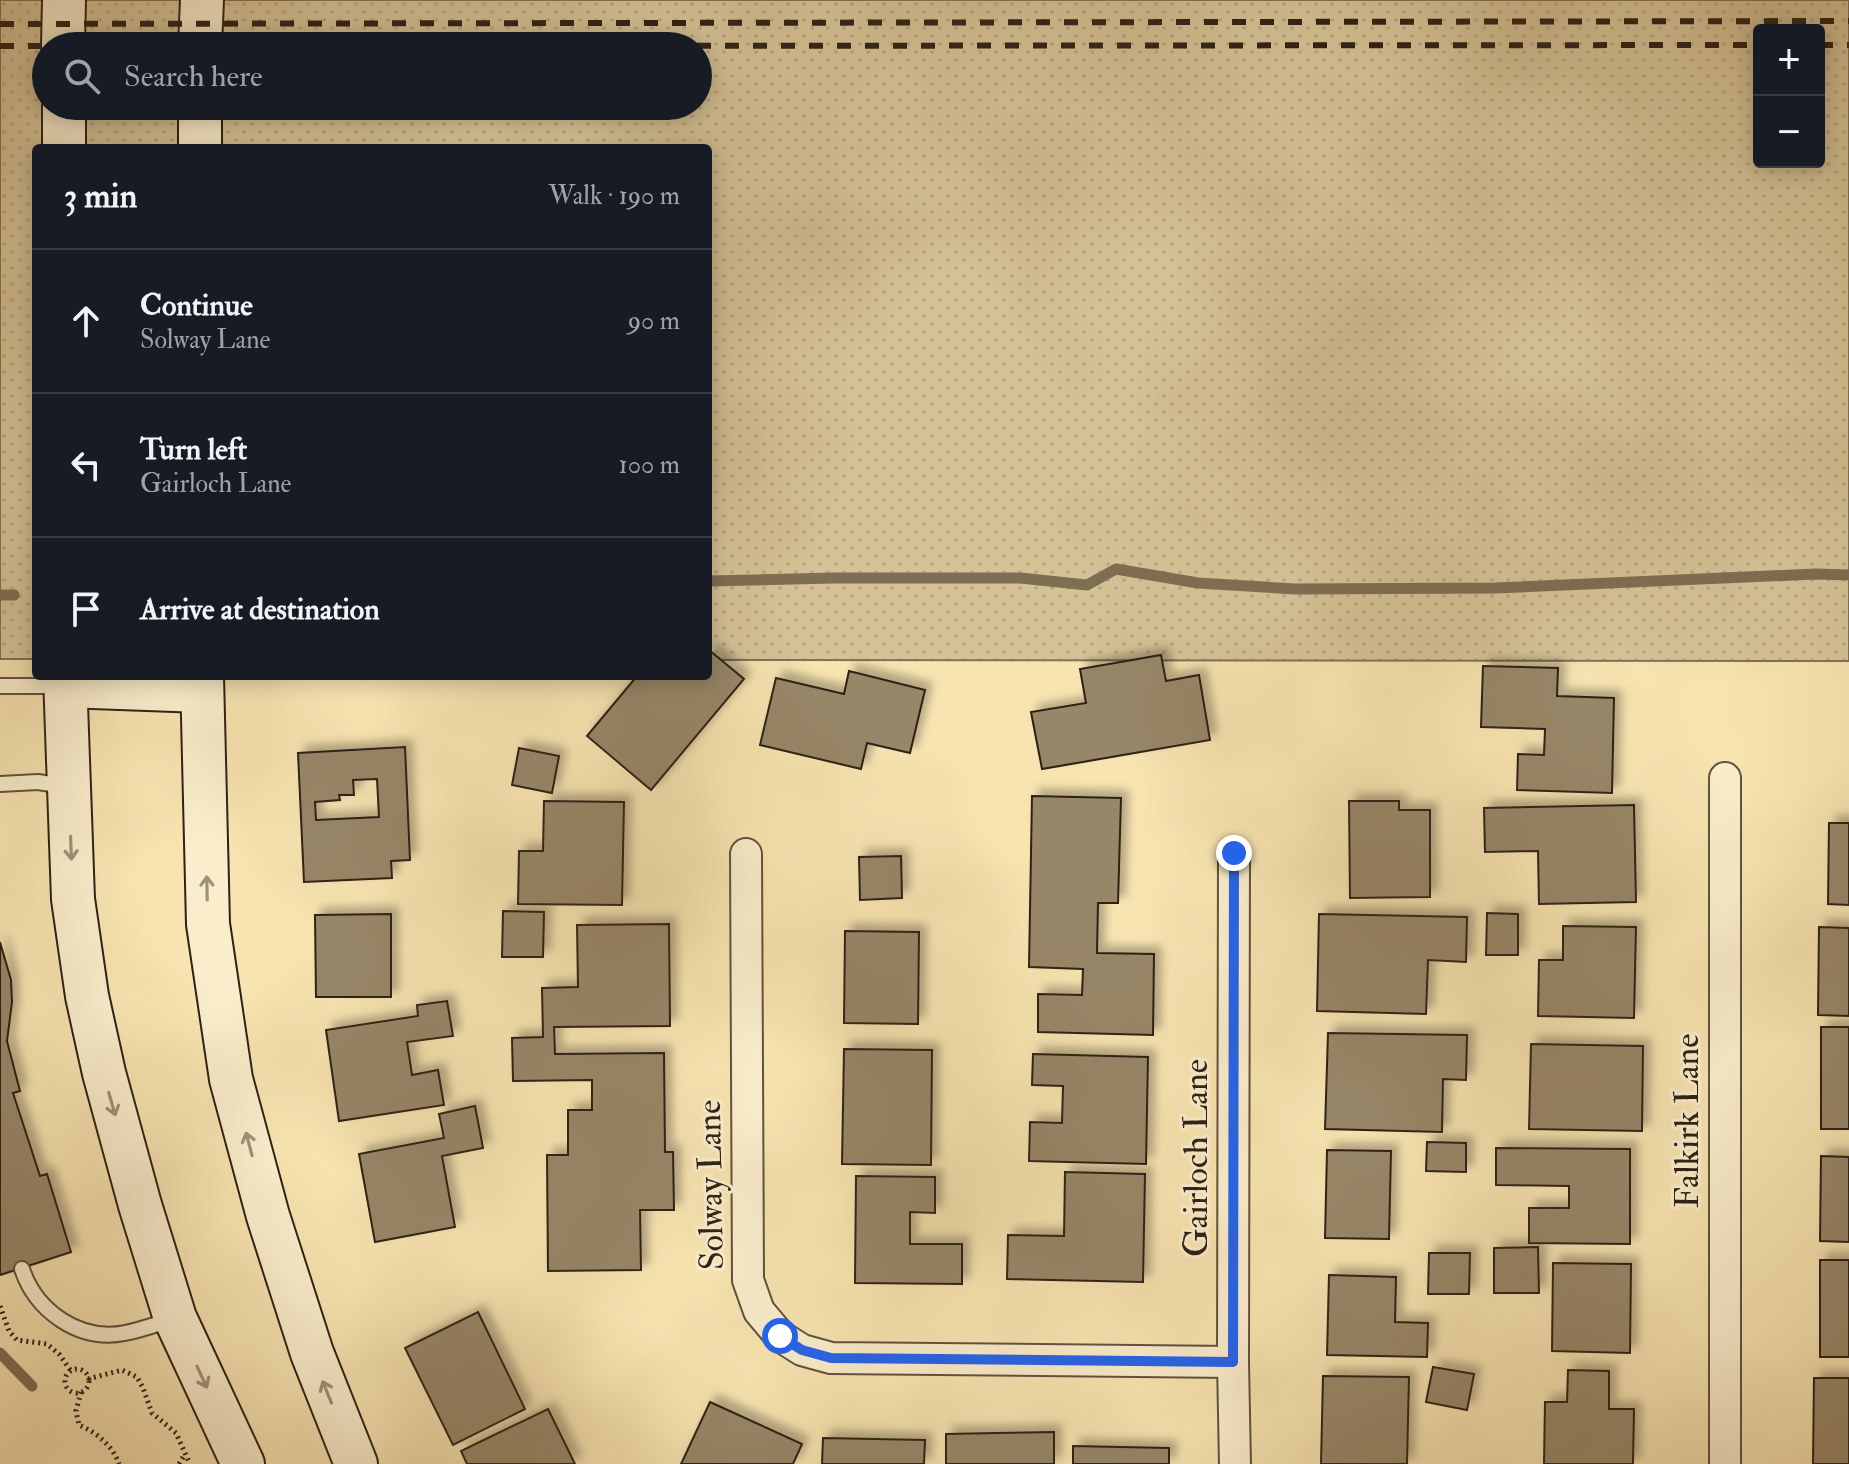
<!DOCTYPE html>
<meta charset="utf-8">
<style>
body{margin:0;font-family:"IM FELL Double Pica",serif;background:#20242c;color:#f1f3f6}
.controls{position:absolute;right:24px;top:24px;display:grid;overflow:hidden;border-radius:8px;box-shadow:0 4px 20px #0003}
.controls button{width:72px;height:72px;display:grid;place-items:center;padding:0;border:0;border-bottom:2px solid #363941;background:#171b24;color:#f1f3f6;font:40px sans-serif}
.stop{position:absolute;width:24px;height:24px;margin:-18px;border:6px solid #2563eb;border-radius:50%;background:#fff}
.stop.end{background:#2563eb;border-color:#fff;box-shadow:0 2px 8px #0008}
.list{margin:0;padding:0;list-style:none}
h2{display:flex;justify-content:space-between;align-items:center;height:104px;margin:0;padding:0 32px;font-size:34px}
h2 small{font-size:26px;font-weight:400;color:#9ea1a6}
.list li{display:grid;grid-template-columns:52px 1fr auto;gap:24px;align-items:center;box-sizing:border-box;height:144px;padding:0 32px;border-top:2px solid #363941}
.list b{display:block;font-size:30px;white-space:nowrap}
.list p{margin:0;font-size:26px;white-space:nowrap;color:#9ea1a6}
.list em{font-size:26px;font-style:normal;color:#9ea1a6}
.icon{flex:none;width:44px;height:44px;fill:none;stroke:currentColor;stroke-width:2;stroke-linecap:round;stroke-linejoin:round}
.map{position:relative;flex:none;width:1849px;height:1464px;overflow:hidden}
.search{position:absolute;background:#171b24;box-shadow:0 4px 20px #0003;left:32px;top:32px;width:680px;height:88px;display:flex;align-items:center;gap:20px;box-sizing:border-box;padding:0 28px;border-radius:44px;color:#9ea1a6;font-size:30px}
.panel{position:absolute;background:#171b24;box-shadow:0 4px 20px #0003;left:32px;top:144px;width:680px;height:536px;border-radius:8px}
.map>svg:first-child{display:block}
.grass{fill:url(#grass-dots);stroke:#827256;stroke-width:2;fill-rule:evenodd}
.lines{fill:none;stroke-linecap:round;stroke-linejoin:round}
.stream{stroke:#7e6e53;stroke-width:11}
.building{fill:#978667;stroke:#2e2116;stroke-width:2;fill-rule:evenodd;filter:url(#shadow)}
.service-casing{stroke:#60523d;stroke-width:18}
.minor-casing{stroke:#60523d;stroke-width:34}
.secondary-casing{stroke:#2e2116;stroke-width:46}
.path{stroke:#2e2116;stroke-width:5;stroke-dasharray:2 4;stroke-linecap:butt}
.service{stroke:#faedcc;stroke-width:14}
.minor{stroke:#faedcc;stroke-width:30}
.secondary{stroke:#faedcc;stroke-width:42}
.rail{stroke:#2e2116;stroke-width:6;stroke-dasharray:14 14;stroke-linecap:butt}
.oneway{stroke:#9e917a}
.route{stroke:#2563eb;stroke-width:10}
.labels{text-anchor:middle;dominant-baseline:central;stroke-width:6;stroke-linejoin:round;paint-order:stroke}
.street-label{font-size:34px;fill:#2e2116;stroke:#faedcc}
</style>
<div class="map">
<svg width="1849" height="1464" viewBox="0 0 1849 1464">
<defs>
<pattern id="grass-dots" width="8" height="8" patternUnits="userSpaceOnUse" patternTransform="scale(2)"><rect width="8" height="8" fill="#d5c397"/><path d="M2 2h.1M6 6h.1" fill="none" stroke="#b7a781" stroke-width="1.8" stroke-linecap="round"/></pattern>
<filter id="shadow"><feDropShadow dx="7" dy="-7" stdDeviation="4" flood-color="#0004"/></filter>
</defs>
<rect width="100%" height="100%" fill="#f7e4b1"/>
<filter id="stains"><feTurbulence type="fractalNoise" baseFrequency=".0025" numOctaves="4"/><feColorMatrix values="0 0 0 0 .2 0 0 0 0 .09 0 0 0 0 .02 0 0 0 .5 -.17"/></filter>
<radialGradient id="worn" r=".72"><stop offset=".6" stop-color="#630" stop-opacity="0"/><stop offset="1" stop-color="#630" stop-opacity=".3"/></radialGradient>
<path class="grass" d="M0 0H1849V661L708 660V148H36V659H0ZM1759 30H1819V162H1759ZM46 46H698V106H46Z"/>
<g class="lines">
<g class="stream">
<polyline points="708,581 835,578 1020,578 1087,585 1116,569 1198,583 1295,589 1495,588 1816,574 1849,575"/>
<polyline points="0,595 14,595"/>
<polyline points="0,1353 32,1386"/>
</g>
</g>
<g class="building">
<polygon points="709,650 744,679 651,790 587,736 637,676 708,676"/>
<polygon points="1161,655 1166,681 1199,675 1210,740 1042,769 1031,712 1086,703 1080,669"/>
<polygon points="1483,666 1558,668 1557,696 1614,698 1612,793 1517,790 1518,754 1544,755 1545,729 1481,727"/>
<polygon points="849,671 925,690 910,753 867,743 861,769 760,745 776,678 844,694"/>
<path d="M405 747 410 860 391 861 392 878 304 882 298 753ZM377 779 379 817 316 820 315 802 340 800 339 795H354L353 780Z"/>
<polygon points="519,748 559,756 552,793 512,785"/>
<polygon points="1032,796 1121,798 1118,903 1098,903 1097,953 1154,954 1153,1035 1038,1032 1038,994 1082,995 1083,969 1029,967"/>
<polygon points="544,801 624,802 622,905 518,904 519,851 543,851"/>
<polygon points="1349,801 1399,801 1399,810 1430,810 1430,897 1350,898"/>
<polygon points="1634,805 1636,902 1539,904 1538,851 1485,852 1484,808"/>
<polygon points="1829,823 1849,823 1849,905 1828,904"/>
<polygon points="901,856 902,898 860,900 859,857"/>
<polygon points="503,911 544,912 543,957 502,957"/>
<polygon points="1487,913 1518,914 1518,955 1486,955"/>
<polygon points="391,914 391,997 316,997 315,915"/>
<polygon points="1319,914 1467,917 1466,962 1428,960 1426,1014 1317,1011"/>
<polygon points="669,924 670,1026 554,1027 555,1054 664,1053 665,1152 673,1152 674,1210 640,1210 641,1270 548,1271 547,1155 568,1155 568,1110 592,1110 592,1080 513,1081 512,1038 543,1037 542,988 578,987 577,925"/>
<polygon points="1563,926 1636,927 1634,1018 1538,1016 1539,960 1563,960"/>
<polygon points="1819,927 1849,928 1849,1016 1818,1015"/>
<polygon points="845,931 919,932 918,1024 844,1023"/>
<polygon points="0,942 11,980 12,1002 7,1041 20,1091 13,1093 40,1176 47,1174 71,1252 0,1275"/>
<polygon points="447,1001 453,1036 407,1042 412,1075 438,1070 444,1105 339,1121 326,1030 418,1016 417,1005"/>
<rect x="1821" y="1027" width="28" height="102"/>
<polygon points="1328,1033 1467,1035 1466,1080 1443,1079 1442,1132 1325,1129"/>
<polygon points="1531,1044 1643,1046 1642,1131 1529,1129"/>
<polygon points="844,1049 932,1050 931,1165 842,1164"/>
<polygon points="1033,1054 1148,1057 1146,1164 1029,1161 1030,1122 1062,1123 1063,1086 1032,1085"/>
<polygon points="475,1106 483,1148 442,1156 455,1227 375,1242 359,1154 444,1138 439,1114"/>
<polygon points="1427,1142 1466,1143 1466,1172 1426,1171"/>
<polygon points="1496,1148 1630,1149 1630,1244 1529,1243 1529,1208 1569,1208 1569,1186 1496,1185"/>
<polygon points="1327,1150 1391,1151 1389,1239 1325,1238"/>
<polygon points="1821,1156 1849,1157 1849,1242 1820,1241"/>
<polygon points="1065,1172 1145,1174 1143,1282 1007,1279 1008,1235 1064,1236"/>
<polygon points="856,1176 935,1177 935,1213 910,1212 910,1244 962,1244 962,1284 855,1283"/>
<polygon points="1538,1247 1539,1293 1494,1293 1494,1248"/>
<polygon points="1429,1253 1470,1253 1469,1294 1428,1294"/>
<rect x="1820" y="1260" width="29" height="97"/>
<polygon points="1553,1263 1631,1264 1630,1353 1552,1351"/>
<polygon points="1329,1275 1396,1277 1395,1322 1428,1323 1427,1357 1327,1355"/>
<polygon points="478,1312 525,1409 453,1445 405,1348"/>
<polygon points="1433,1367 1474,1374 1467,1410 1426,1402"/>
<polygon points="1568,1370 1609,1371 1609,1409 1634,1409 1633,1464 1544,1464 1545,1402 1567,1402"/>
<polygon points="1323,1376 1409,1377 1407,1464 1321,1464"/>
<polygon points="1814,1378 1849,1378 1849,1464 1813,1464"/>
<polygon points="710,1402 802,1444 793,1464 681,1464"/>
<polygon points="548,1409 575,1464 467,1464 461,1451"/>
<polygon points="1054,1432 1054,1464 946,1464 946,1434"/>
<polygon points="823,1438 925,1440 924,1464 822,1464"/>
<polygon points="1073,1446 1169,1448 1169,1464 1073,1464"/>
</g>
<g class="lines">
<defs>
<g id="service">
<polyline points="0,686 60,686"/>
<polyline points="0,784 38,782 64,786"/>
<path d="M22 1269C36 1311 79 1342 125 1333 141 1330 157 1324 173 1319"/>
</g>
<g id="minor">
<polyline points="1234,853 1233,1362 1235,1464"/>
<polyline points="746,854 748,1280 759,1311 780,1336 802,1350 831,1358 1233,1362"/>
<polyline points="1725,1464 1725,778"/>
</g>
<g id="secondary">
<polyline points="63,46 64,0"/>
<polyline points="200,46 202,0"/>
<polyline points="64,106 64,148"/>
<polyline points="200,148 200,106"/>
<polyline points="65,676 73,899 87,996 104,1073 140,1205 175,1318 243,1464"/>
<polyline points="202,676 208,924 231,1079 268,1216 312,1353 356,1464"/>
<polyline points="65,686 202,691"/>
</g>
</defs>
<use href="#service" class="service-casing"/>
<use href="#minor" class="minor-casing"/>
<use href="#secondary" class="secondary-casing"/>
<g class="path">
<polyline points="0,1306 9,1331 17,1340 47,1344 59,1354 71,1371"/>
<circle cx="77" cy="1381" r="12"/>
<polyline points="88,1379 122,1370 137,1377 143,1388 152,1413 176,1433 190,1464"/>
<path d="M81 1392 76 1411 79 1425C96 1432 113 1446 119 1464"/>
<polyline points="179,1464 185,1454"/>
</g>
<use href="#service" class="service"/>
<use href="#minor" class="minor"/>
<use href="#secondary" class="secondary"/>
<g class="rail">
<polyline points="0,24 1849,21"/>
<polyline points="1819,45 1849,45"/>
<polyline points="0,46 46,46"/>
<polyline points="445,46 1759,45"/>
</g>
</g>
<defs><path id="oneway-shaft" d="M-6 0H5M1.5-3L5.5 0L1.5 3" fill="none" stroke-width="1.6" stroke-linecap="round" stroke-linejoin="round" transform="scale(2)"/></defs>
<g class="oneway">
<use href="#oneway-shaft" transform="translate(71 848) rotate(88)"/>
<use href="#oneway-shaft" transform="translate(207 888) rotate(-91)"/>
<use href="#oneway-shaft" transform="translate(112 1104) rotate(74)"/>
<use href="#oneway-shaft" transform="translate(249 1144) rotate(-105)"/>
<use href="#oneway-shaft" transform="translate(202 1377) rotate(65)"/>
<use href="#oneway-shaft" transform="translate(327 1392) rotate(-112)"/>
</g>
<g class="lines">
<polyline class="route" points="780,1336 802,1350 831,1358 1233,1362 1234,853"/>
</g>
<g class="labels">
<g class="street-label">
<text transform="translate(1687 1121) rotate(-90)">Falkirk Lane</text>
<text transform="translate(1196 1158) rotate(-90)">Gairloch Lane</text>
<text transform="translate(711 1185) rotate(-91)">Solway Lane</text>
</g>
</g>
<rect width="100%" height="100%" filter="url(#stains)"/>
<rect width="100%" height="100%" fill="url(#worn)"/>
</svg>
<div class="controls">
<button>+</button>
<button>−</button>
</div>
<div class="stop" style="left:780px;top:1336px"></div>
<div class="stop end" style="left:1234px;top:853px"></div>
<div class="search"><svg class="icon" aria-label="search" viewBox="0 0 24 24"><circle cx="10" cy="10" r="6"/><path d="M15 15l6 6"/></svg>Search here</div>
<section class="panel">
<h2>3 min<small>Walk · 190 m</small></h2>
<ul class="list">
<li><svg class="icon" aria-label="ahead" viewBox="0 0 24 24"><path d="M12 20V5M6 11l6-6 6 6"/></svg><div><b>Continue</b><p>Solway Lane</p></div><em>90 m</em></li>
<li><svg class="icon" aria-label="left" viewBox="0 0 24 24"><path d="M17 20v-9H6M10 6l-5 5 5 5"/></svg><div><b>Turn left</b><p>Gairloch Lane</p></div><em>100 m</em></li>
<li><svg class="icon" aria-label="arrive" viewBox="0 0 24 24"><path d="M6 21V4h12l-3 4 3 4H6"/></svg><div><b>Arrive at destination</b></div></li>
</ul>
</section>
</div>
